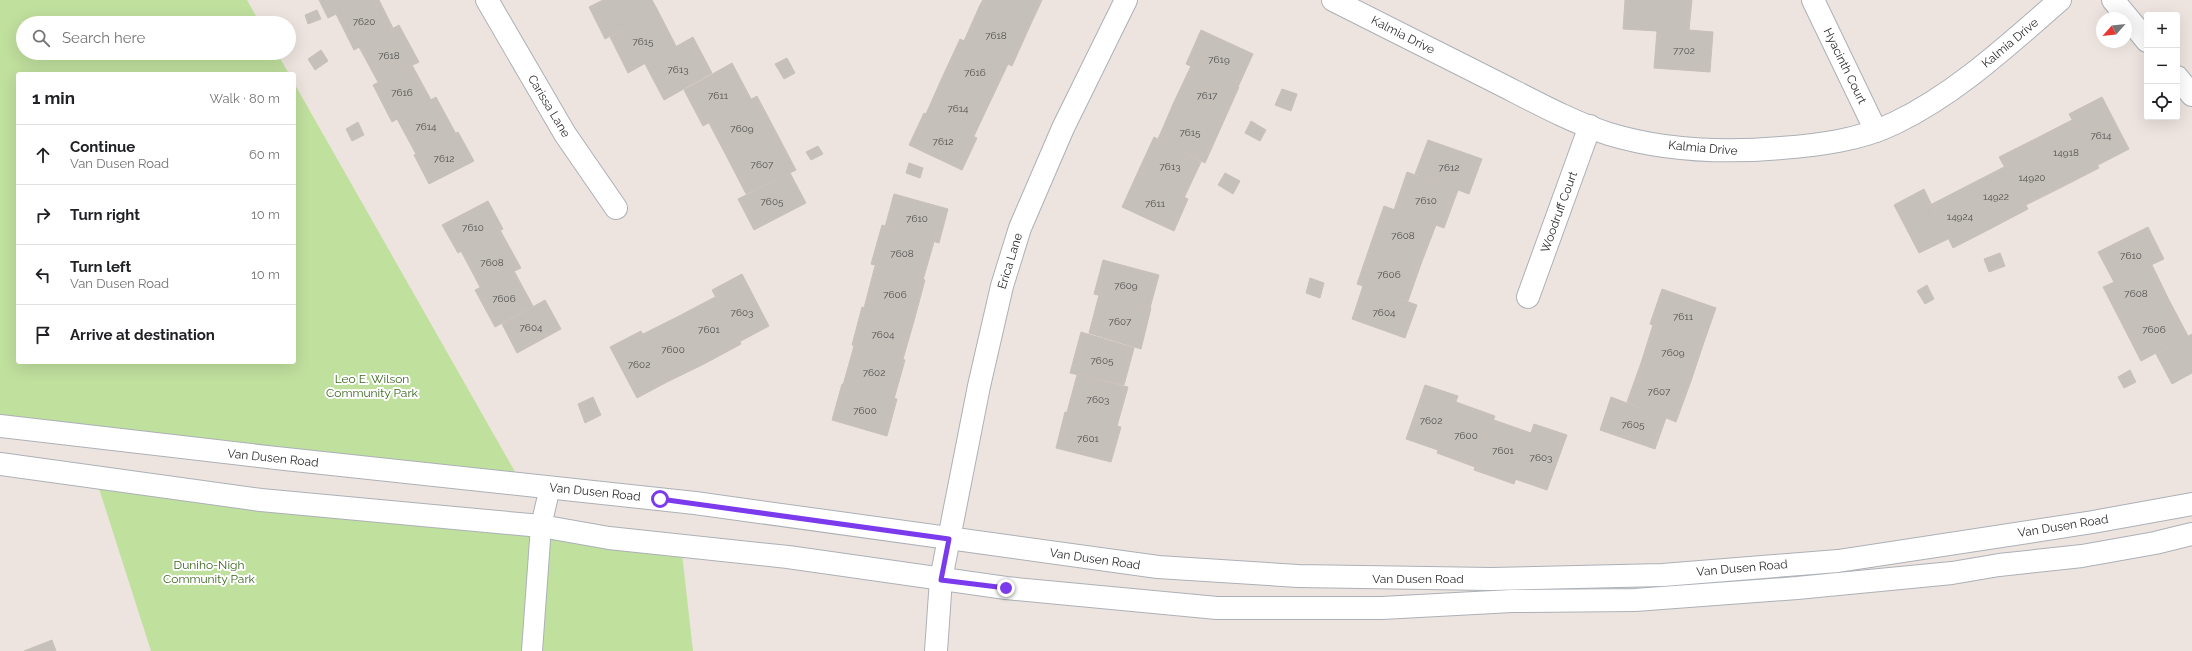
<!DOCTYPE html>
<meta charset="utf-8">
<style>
body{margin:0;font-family:Raleway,sans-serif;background:#f2f2f2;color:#202124}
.controls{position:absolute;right:12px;top:12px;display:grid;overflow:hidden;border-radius:4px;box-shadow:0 4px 16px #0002}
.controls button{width:36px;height:36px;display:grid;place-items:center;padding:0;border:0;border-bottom:1px solid #e0e0e0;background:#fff;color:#202124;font:20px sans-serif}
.compass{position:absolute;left:2096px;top:12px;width:36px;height:36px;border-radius:50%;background:#fff;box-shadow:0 4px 16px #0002;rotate:243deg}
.stop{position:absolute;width:12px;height:12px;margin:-9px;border:3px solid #7c3aed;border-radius:50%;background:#fff}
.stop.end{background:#7c3aed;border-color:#fff;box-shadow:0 1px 4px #0008}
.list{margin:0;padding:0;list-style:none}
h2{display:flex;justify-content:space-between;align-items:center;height:52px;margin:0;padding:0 16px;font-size:17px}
h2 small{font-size:13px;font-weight:400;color:#757577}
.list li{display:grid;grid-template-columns:26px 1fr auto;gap:12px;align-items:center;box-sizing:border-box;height:60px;padding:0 16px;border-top:1px solid #e0e0e0}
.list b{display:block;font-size:15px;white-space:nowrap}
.list p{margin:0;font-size:13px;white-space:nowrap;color:#757577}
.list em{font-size:13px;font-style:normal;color:#757577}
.icon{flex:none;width:22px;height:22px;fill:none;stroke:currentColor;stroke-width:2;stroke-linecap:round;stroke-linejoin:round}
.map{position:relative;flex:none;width:2192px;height:651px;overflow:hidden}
.search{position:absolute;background:#fff;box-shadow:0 4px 16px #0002;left:16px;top:16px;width:280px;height:44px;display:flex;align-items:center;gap:10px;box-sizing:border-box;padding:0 14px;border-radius:22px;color:#757577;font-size:15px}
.panel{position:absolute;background:#fff;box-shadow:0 4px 16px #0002;left:16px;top:72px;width:280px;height:292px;border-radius:4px}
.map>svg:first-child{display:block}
.green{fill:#c0e09e}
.building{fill:#c5c0ba;stroke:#c8c0b8}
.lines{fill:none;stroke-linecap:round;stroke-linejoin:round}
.service-casing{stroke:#acb0b7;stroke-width:22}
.minor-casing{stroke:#acb0b7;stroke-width:24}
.secondary-casing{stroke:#acb0b7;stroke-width:24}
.service{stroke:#fff;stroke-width:20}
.minor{stroke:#fff;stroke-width:22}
.secondary{stroke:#fff;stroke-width:22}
.route{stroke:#7c3aed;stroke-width:5}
.labels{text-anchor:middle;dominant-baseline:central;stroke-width:4;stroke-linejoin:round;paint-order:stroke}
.number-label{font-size:10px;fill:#525150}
.street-label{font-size:12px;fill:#2c2c2c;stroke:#fff}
.park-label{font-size:12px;fill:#39661e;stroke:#fff}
</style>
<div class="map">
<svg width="2192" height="651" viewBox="0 0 2192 651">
<rect width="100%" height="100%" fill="#ede4df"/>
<g class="green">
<polygon points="0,0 247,0 260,23 23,23 23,53 277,53 289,74 18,74 18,362 294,362 294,83 522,484 0,426"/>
<polygon points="95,476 681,545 693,651 151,651"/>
</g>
<g class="building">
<polygon points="319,0 358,0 335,12 336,14 328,18"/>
<polygon points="358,0 379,0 393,28 354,50 335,12"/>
<polygon points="603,0 652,0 657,9 605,39 589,7"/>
<polygon points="983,0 1042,0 1029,28 980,5"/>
<polygon points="1625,0 1692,0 1689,30 1713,32 1710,72 1654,68 1657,31 1623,29"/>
<polygon points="980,5 1029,28 1012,66 964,41"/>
<polygon points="657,9 676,46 628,73 610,37"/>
<polygon points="317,10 321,19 308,24 305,15"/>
<polygon points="399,25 419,62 378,82 359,47"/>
<polygon points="1201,30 1253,54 1238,87 1186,64"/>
<polygon points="693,37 712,73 664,100 645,64"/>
<polygon points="960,39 1008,64 990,102 941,80"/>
<polygon points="321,50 328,61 315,70 308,59"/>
<polygon points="787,58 795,73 784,79 775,64"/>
<polygon points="732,63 751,99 703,126 684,90"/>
<polygon points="412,65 431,100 392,122 373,85"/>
<polygon points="1191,66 1239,87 1222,125 1174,102"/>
<polygon points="941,80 990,102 974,136 926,114"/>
<polygon points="1282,89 1297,94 1291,111 1275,105"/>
<polygon points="757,96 776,132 728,159 709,123"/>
<polygon points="436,97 456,134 416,154 397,119"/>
<polygon points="2102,97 2129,149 2098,165 2069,114"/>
<polygon points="1174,102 1222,125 1205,163 1158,139"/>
<polygon points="924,113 977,138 962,170 909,145"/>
<polygon points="2072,120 2099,168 2060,188 2035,139"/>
<polygon points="1251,121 1266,130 1260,141 1245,133"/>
<polygon points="358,122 364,135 352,141 346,129"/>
<polygon points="458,132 474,161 429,184 414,155"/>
<polygon points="776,132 796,170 746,194 728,159"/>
<polygon points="1154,137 1201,162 1184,198 1137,174"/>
<polygon points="2035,139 2060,188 2026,205 1999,157"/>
<polygon points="1428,140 1482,159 1469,194 1415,174"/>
<polygon points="818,146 823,154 811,160 806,152"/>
<polygon points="909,163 923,168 920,178 906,173"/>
<polygon points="2004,167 2028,209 1990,229 1967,186"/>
<polygon points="1407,172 1458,190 1444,228 1394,210"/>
<polygon points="790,173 806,203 754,230 738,199"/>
<polygon points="1225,173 1240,181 1233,194 1218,185"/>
<polygon points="1137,174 1188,199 1174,231 1122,207"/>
<polygon points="1967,186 1990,229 1953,248 1932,204"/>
<polygon points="1924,189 1948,239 1919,253 1894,205"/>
<polygon points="894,194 948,209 939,243 885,227"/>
<polygon points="488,201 503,229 458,253 442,225"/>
<polygon points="1384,206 1436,225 1421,264 1370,246"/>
<polygon points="882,225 934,242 923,280 871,264"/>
<polygon points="2148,227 2164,259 2114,282 2098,252"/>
<polygon points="500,230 521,268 480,287 461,251"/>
<polygon points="1370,246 1421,264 1408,301 1357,284"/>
<polygon points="2000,253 2005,266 1989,272 1984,259"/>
<polygon points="1103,260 1159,275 1150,308 1094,294"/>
<polygon points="2152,265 2168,298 2121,322 2103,287"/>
<polygon points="875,266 925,280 914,321 864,308"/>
<polygon points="514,271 533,306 495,327 475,290"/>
<polygon points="742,274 769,326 739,342 712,290"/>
<polygon points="1310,278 1324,283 1320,298 1306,293"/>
<polygon points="1927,285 1934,299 1925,304 1917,291"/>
<polygon points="1363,286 1417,305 1405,338 1352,319"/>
<polygon points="1662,289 1716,308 1704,342 1650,324"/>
<polygon points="1099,295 1151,308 1141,349 1089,333"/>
<polygon points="715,297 741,344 704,364 679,316"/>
<polygon points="2168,298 2188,336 2141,361 2121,322"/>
<polygon points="545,300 561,329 517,353 502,324"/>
<polygon points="862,307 914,321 903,359 852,345"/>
<polygon points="679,316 704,364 667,382 643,334"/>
<polygon points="1653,325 1704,342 1691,381 1641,363"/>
<polygon points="641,331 667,382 637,398 610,347"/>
<polygon points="1081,332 1134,348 1124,385 1070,373"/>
<polygon points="2192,334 2192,373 2172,384 2156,354"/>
<polygon points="854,346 905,360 894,399 843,385"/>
<polygon points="1641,363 1691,381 1676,422 1627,402"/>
<polygon points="2130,370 2136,382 2124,388 2118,377"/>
<polygon points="1077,375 1128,387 1117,426 1067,412"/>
<polygon points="842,384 897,399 887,436 832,420"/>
<polygon points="1425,385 1458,396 1438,450 1406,439"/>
<polygon points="593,397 601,415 585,423 578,404"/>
<polygon points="1611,397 1666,418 1655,449 1600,430"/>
<polygon points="1456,402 1495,416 1475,467 1437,453"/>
<polygon points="1065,412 1121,427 1111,462 1056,448"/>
<polygon points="1494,420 1531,433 1514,484 1474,470"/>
<polygon points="1534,424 1567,435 1547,490 1515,479"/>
<polygon points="52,640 56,651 24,651"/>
</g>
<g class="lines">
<defs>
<polyline id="service" points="532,651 541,526 550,487"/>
<g id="minor">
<polyline points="487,0 565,134 616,208"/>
<path d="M1333 0C1386 27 1439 53 1492 80 1530 99 1569 121 1609 134 1665 151 1724 153 1781 148 1820 145 1860 140 1895 123 1957 93 2008 45 2060 0"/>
<polyline points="1813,0 1876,131"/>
<polyline points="2113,0 2147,41"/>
<polyline points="2177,77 2192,95"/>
<polyline points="1528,297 1590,126"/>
<polyline points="936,651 941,579 979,386 1002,286 1020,228 1063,128 1126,0"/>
</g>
<g id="secondary">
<polyline points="0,426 276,458 695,503 1158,567 1298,576 1491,579 1663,575 1838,561 2093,522 2192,504"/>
<polyline points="0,464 261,500 541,526 609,538 788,557 1006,588 1217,608 1382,608 1512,601 1635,600 1797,588 1952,573 1999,565 2082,556 2155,543 2192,534"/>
</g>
</defs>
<use href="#service" class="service-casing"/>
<use href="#minor" class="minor-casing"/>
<use href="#secondary" class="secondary-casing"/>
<use href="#service" class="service"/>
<use href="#minor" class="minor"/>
<use href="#secondary" class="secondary"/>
</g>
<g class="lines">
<polyline class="route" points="660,499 949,539 941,580 1006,588"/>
</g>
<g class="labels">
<g class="number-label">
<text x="364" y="21">7620</text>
<text x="996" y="35">7618</text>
<text x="643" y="41">7615</text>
<text x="1684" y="50">7702</text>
<text x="389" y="55">7618</text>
<text x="1219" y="59">7619</text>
<text x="678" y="69">7613</text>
<text x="975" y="72">7616</text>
<text x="402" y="92">7616</text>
<text x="718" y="95">7611</text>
<text x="1207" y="95">7617</text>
<text x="958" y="108">7614</text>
<text x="426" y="126">7614</text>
<text x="742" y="128">7609</text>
<text x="1190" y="132">7615</text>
<text x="2101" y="135">7614</text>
<text x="943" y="141">7612</text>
<text x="2066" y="152">14918</text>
<text x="444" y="158">7612</text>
<text x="762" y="164">7607</text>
<text x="1170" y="166">7613</text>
<text x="1449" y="167">7612</text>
<text x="2032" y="177">14920</text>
<text x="1996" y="196">14922</text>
<text x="1426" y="200">7610</text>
<text x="772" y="201">7605</text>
<text x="1155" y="203">7611</text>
<text x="1960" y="216">14924</text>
<text x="917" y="218">7610</text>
<text x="473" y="227">7610</text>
<text x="1403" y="235">7608</text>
<text x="902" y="253">7608</text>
<text x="2131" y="255">7610</text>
<text x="492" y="262">7608</text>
<text x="1389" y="274">7606</text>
<text x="1126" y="285">7609</text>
<text x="2136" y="293">7608</text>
<text x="895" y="294">7606</text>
<text x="504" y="298">7606</text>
<text x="742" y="312">7603</text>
<text x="1384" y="312">7604</text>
<text x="1683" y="316">7611</text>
<text x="1120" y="321">7607</text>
<text x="531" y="327">7604</text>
<text x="709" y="329">7601</text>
<text x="2154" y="329">7606</text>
<text x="883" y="334">7604</text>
<text x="673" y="349">7600</text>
<text x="1673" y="352">7609</text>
<text x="1102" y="360">7605</text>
<text x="639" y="364">7602</text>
<text x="874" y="372">7602</text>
<text x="1659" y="391">7607</text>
<text x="1098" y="399">7603</text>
<text x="865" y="410">7600</text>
<text x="1431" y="420">7602</text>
<text x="1633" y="424">7605</text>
<text x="1466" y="435">7600</text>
<text x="1088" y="438">7601</text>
<text x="1503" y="450">7601</text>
<text x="1541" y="457">7603</text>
</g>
<g class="street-label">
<text transform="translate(1403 35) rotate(27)">Kalmia Drive</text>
<text transform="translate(2010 43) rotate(-40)">Kalmia Drive</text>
<text transform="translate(1845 66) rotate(64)">Hyacinth Court</text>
<text transform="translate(549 106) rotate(59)">Carissa Lane</text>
<text transform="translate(1703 148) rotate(5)">Kalmia Drive</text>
<text transform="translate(1559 212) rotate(-70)">Woodruff Court</text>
<text transform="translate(1010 261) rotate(-73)">Erica Lane</text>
<text transform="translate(273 458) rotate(6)">Van Dusen Road</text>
<text transform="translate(595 492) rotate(6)">Van Dusen Road</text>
<text transform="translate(2063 526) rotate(-9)">Van Dusen Road</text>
<text transform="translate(1095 559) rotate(8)">Van Dusen Road</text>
<text transform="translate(1742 568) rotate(-5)">Van Dusen Road</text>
<text x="1418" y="579">Van Dusen Road</text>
</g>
<g class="park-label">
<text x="372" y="379">Leo E. Wilson<tspan x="372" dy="14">Community Park</tspan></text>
<text x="209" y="565">Duniho-Nigh<tspan x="209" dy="14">Community Park</tspan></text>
</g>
</g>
</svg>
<div class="controls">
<button>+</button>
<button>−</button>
<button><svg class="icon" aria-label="locate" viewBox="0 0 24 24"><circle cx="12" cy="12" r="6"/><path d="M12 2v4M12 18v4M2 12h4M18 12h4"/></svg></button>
</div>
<svg class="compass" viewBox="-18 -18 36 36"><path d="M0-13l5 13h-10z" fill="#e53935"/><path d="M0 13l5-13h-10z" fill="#757577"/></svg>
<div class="stop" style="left:660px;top:499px"></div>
<div class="stop end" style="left:1006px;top:588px"></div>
<div class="search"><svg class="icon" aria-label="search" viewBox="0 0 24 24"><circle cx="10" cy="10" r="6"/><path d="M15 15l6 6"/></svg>Search here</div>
<section class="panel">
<h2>1 min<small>Walk · 80 m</small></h2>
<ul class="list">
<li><svg class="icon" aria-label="ahead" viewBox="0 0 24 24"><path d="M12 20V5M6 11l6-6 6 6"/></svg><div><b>Continue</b><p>Van Dusen Road</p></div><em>60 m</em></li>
<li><svg class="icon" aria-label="right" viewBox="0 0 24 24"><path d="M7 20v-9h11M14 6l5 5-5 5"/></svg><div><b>Turn right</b></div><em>10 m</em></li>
<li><svg class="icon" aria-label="left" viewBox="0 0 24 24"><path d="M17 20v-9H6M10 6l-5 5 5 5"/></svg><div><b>Turn left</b><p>Van Dusen Road</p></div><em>10 m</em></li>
<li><svg class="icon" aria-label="arrive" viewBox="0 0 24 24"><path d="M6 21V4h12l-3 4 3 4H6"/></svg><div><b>Arrive at destination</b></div></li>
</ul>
</section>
</div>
